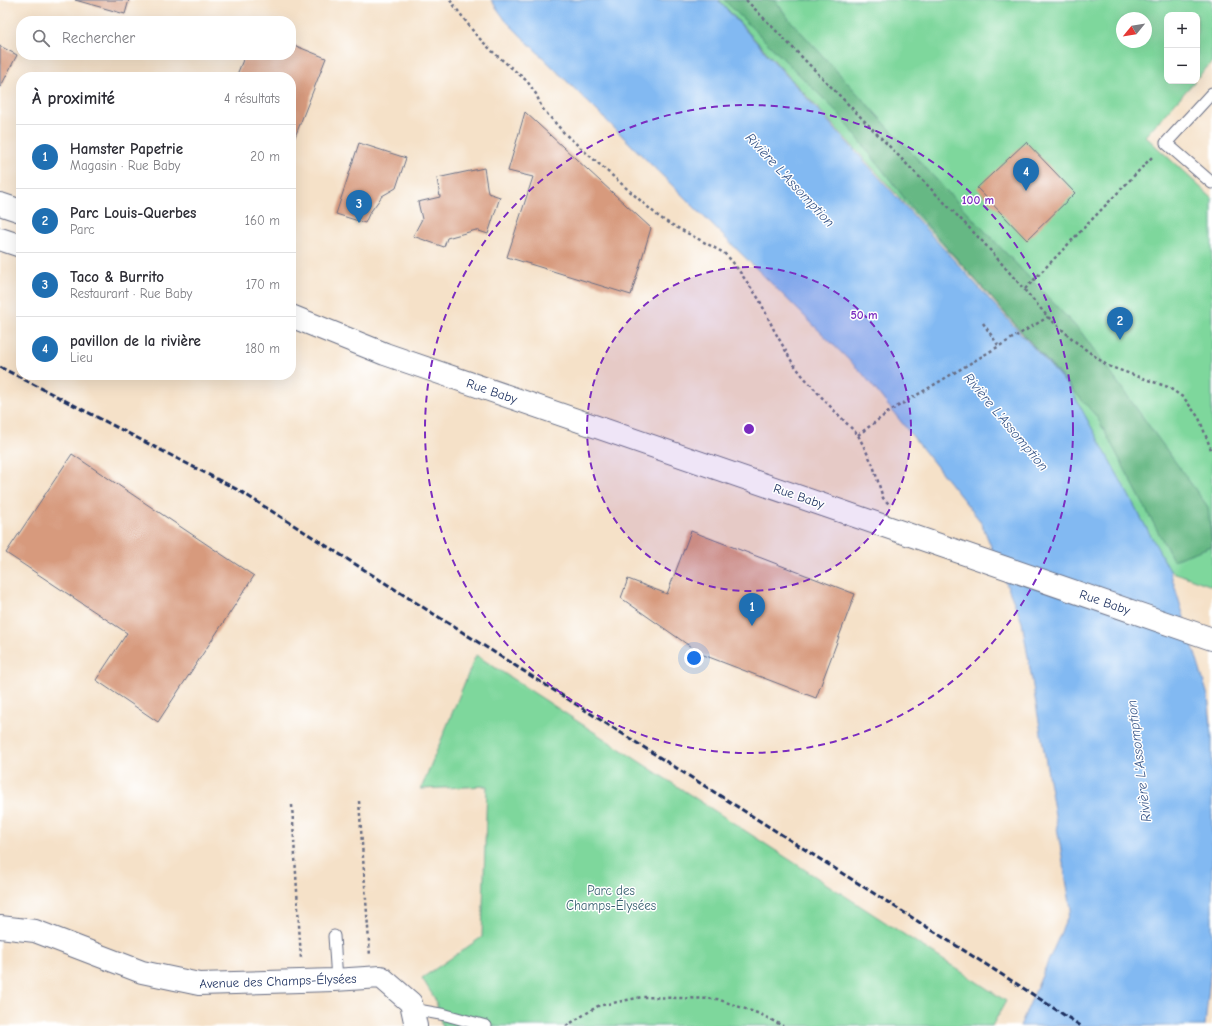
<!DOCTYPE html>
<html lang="fr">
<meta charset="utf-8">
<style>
body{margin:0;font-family:"Comic Neue",sans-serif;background:#f7f7f7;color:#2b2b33}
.controls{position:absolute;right:12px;top:12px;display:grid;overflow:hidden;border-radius:8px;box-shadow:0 4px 16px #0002}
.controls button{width:36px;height:36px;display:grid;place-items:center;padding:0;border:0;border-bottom:1px solid #e1e1e2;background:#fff;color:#2b2b33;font:20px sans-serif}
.compass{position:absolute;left:1116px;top:12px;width:36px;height:36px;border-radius:50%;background:#fff;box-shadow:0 4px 16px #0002;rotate:240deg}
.you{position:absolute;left:694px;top:658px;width:14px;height:14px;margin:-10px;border:3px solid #fff;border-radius:50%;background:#1a73e8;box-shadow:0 0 0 6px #1a73e833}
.badge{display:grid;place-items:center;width:26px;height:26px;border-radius:50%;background:#1f6fb2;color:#fff;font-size:13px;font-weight:700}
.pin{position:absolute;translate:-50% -33px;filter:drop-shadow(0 1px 2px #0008)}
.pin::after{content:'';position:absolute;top:21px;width:14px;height:12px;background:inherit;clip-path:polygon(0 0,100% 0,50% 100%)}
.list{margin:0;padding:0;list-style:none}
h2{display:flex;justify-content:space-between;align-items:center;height:52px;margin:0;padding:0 16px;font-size:17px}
h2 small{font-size:13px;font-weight:400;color:#7c7c81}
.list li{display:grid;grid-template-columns:26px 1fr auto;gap:12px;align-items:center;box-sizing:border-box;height:64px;padding:0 16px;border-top:1px solid #e1e1e2}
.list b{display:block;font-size:15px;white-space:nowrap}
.list p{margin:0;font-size:13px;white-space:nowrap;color:#7c7c81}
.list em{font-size:13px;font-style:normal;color:#7c7c81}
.icon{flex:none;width:22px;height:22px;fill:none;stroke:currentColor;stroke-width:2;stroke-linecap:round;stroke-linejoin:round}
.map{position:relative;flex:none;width:1212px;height:1026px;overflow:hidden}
.search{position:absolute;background:#fff;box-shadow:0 4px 16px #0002;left:16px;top:16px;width:280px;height:44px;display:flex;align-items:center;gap:10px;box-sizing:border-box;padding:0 14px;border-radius:16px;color:#7c7c81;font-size:15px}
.panel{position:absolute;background:#fff;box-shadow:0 4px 16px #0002;left:16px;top:72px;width:280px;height:308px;border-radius:16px}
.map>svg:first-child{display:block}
.green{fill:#7ed79c;stroke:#4c837d;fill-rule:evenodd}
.forest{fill:#66b884;stroke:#407471}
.water{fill:#82b9f2;stroke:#4e74a8}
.building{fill:#d79a7d}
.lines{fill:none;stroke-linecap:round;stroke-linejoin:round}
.lane-casing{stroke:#676d83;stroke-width:13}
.street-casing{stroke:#676d83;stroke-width:24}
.secondary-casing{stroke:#676d83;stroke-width:24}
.path{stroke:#676d83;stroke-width:2.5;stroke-dasharray:3 3;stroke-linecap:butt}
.lane{stroke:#fff;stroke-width:11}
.street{stroke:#fff;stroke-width:22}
.secondary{stroke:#fff;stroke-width:22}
.rail{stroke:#1b2f5e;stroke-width:3;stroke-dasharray:6 3;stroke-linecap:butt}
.ring{fill:none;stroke:#7b2cbf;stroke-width:2;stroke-dasharray:7 5}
.labels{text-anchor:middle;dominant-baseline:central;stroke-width:3;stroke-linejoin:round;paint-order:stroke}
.street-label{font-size:13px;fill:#1b2f5e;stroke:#fff}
.park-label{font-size:13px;fill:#396171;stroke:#fff}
.water-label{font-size:14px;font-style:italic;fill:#3a588a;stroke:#fff}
.centre{fill:#7b2cbf;stroke:#fff;stroke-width:2}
.ring-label{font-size:12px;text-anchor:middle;font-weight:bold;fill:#7b2cbf;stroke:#fff;stroke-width:3;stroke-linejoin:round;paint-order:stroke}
</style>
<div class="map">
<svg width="1212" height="1026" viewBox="0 0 1212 1026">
<rect width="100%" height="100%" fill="#fff"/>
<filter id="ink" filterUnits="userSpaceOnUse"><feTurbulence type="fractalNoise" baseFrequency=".025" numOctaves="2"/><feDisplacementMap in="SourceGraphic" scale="8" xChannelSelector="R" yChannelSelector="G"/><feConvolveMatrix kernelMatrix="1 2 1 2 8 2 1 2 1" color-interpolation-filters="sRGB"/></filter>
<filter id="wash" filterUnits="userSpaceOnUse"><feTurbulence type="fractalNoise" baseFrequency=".012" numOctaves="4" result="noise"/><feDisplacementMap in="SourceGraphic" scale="16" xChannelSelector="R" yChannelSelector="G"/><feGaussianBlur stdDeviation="0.9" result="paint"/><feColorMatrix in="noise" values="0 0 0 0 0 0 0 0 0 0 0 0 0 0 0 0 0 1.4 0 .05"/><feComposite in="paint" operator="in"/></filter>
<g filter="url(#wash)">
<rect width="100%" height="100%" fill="#f5e1c8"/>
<g class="green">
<path d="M719 0H1212V62L1197 78V15H1167V81H1195L1145 136 1212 198V586L1170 571 1070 388 985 291ZM1122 18H1146V42H1122Z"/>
<polygon points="476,655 1006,1001 992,1026 442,1026 435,999 422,978 482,937 487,786 421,789"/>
</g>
<polygon class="forest" points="724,0 775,0 789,19 944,188 1081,332 1208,507 1212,546 1173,560 1097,417 912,208 839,114"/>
<polygon class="water" points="491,0 718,0 1070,388 1170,571 1208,696 1212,735 1212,955 1205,1026 1020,1026 1071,909 1022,622 981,522 863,374 506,21"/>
<g id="blocks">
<g class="building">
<polygon points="75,0 129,0 125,14"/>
<polygon points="291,44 326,58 291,147 291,77 236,77 245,55 291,55"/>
<polygon points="0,46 17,55 0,88"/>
<polygon points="525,112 651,228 631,295 507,257 533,177 508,171"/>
<polygon points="1026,142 1075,193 1027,240 977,188"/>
<polygon points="359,143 406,158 396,188 382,196 369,214 365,223 336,214"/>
<polygon points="484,168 488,193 500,197 488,234 476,230 447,238 444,247 413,236 422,219 418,202 440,197 437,178"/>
<polygon points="72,454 254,576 158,722 96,680 127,633 6,553"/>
<polygon points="691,531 855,594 816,698 701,654 621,598 628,579 667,594"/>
</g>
</g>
</g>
<g filter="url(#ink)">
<use href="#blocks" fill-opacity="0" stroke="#676d83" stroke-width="1"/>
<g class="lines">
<defs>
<g id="lane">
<polyline points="1212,93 1166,143 1212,183"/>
<polyline points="334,936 337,980"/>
<polyline points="412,1009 446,1015 486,1026"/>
</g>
<polyline id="street" points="0,927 35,931 142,972 199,984 334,980 381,977 411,1003 416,1026"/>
<g id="secondary">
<polyline points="0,204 21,211"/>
<polyline points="0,239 21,246"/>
<polyline points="291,316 385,354 1212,639"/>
</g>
</defs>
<use href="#lane" class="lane-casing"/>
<use href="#street" class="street-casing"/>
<use href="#secondary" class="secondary-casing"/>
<g class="path">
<polyline points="450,0 476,35 494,53 527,81 536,94 542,108 565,134 658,216 665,221 713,247 724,253 732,261 759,299 774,330 792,362 802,375 826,402 858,435 873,465 883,498 889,504"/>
<polyline points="746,0 983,242 1048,317 1077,343 1108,366 1168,387 1184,398 1199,418 1212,452"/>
<polyline points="1025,289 1154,155"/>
<polyline points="983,323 998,345"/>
<polyline points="858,435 890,411 1048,317"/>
<polyline points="359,801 370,956"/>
<polyline points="292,805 301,959"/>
<polyline points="566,1026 598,1006 642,997 717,999 760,1014 783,1026"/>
</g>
<use href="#lane" class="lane"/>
<use href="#street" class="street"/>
<use href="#secondary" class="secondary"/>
<polyline class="rail" points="0,367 240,491 1023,988 1081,1026"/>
</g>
</g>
<circle cx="749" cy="429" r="162" fill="#7b2cbf" fill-opacity=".12"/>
<g class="ring">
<circle cx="749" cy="429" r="162"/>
<circle cx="749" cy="429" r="324"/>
</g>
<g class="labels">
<g class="street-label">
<text transform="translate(492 391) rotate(19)">Rue Baby</text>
<text transform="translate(799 496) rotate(19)">Rue Baby</text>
<text transform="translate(1105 602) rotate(19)">Rue Baby</text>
<text transform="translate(278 981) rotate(-2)">Avenue des Champs-Élysées</text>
</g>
<g class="park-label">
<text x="611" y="890">Parc des<tspan x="611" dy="15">Champs-Élysées</tspan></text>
</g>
<g class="water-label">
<text transform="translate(790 180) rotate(47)">Rivière L'Assomption</text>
<text transform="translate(1006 422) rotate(50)">Rivière L'Assomption</text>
<text transform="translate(1139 761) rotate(-97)">Rivière L'Assomption</text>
</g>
</g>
<circle cx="749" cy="429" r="6" class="centre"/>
<g class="ring-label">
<text x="978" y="204">100 m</text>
<text x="864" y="319">50 m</text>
</g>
</svg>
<div class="controls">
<button>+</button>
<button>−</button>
</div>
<svg class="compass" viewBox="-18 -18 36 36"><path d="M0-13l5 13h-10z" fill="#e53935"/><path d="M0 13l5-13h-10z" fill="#7c7c81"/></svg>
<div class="you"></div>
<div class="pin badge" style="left:752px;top:626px">1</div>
<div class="pin badge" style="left:1120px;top:340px">2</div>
<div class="pin badge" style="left:359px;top:223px">3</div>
<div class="pin badge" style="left:1026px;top:191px">4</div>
<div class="search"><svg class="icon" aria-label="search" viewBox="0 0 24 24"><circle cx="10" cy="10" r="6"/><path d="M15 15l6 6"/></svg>Rechercher</div>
<section class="panel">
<h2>À proximité<small>4 résultats</small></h2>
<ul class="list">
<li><span class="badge">1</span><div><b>Hamster Papetrie</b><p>Magasin · Rue Baby</p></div><em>20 m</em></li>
<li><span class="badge">2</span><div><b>Parc Louis-Querbes</b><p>Parc</p></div><em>160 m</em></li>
<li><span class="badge">3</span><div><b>Taco &amp; Burrito</b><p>Restaurant · Rue Baby</p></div><em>170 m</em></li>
<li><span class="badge">4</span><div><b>pavillon de la rivière</b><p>Lieu</p></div><em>180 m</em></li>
</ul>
</section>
</div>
